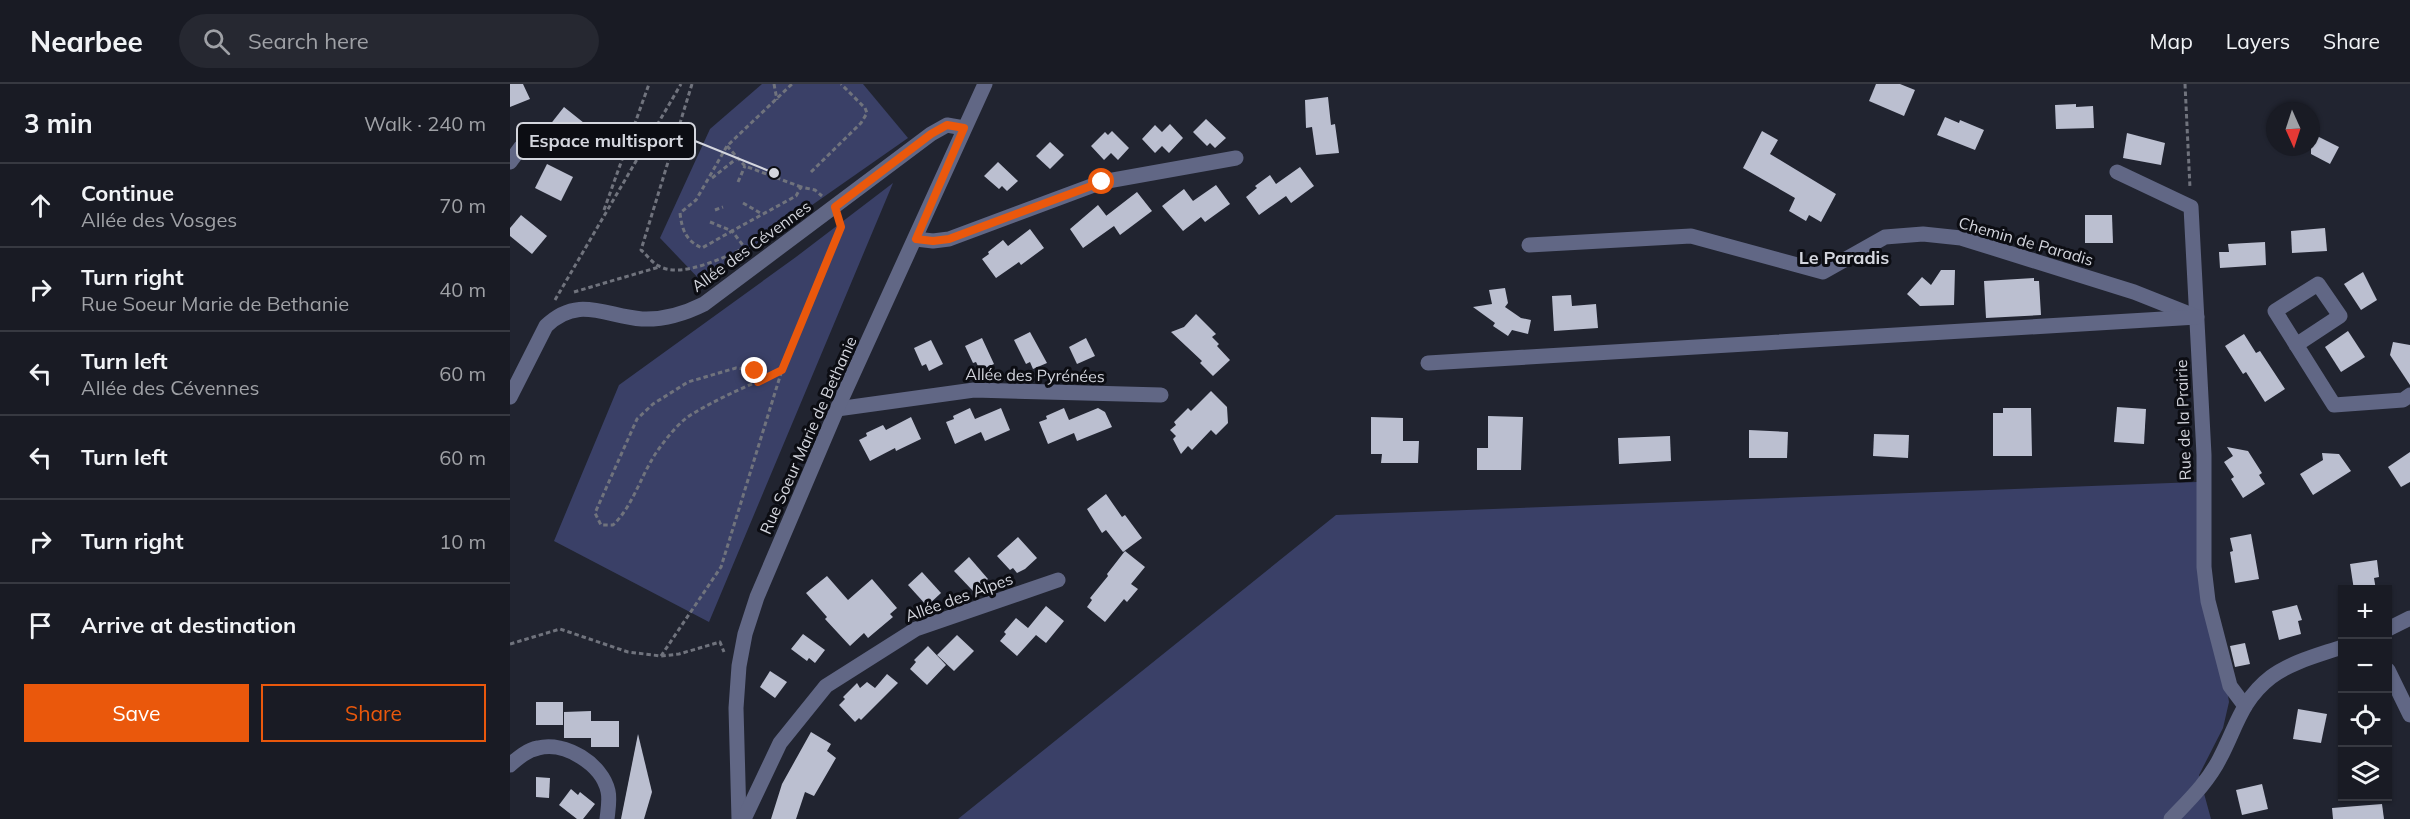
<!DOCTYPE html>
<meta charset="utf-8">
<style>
body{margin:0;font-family:Mulish,sans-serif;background:#262831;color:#f1f3f6}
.controls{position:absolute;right:18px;bottom:18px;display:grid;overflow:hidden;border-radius:0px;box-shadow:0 2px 4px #0004}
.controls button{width:54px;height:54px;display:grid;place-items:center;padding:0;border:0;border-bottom:2px solid #373941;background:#191b24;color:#f1f3f6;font:30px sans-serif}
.compass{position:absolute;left:1756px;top:18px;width:54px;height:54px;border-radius:50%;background:#191b24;box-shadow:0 2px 4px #0004;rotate:177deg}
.stop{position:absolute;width:18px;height:18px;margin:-14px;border:4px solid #ea580c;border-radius:50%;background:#fff}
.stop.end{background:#ea580c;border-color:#fff;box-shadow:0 2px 6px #0008}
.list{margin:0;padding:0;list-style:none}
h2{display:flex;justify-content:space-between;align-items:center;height:78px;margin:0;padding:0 24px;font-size:26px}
h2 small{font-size:20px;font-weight:400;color:#9fa1a6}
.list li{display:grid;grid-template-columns:39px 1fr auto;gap:18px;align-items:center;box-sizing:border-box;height:84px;padding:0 24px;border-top:2px solid #373941}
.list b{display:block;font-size:22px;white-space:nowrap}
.list p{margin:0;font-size:20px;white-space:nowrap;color:#9fa1a6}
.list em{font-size:20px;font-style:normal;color:#9fa1a6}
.actions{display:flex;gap:12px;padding:18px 24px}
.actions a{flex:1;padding:14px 0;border:2px solid #ea580c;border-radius:0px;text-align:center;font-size:21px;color:#ea580c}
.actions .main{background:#ea580c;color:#fff}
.icon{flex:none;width:33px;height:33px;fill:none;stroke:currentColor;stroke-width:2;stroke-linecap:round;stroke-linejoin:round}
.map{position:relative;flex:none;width:1900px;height:735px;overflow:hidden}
header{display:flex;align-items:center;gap:36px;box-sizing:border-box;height:84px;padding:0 30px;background:#191b24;border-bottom:2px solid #373941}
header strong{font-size:28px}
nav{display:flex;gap:33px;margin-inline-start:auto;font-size:21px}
.search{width:420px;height:54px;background:#262831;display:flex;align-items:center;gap:15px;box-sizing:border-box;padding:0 21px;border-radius:33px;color:#9fa1a6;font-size:22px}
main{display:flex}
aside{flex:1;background:#191b24}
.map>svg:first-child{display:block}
.green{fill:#3a4067}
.building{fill:#bbbfd0}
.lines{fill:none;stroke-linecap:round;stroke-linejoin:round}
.path{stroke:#70737d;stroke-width:3;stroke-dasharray:4.5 3;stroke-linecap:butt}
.minor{stroke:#616785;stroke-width:15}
.route{stroke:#ea580c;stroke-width:8}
.labels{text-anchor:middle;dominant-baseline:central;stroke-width:6;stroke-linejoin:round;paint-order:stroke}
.street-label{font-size:16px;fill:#d4d6de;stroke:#0c0d13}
.neighbourhood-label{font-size:18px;font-weight:bold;fill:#d4d6de;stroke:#0c0d13}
.leader{fill:none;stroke:#d4d6de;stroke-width:2}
.callout-dot{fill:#d4d6de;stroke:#0c0d13;stroke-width:2}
.callout{fill:#0c0d13;stroke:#d4d6de;stroke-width:2}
.callout-label{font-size:18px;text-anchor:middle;font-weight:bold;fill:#d4d6de}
</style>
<header>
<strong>Nearbee</strong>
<div class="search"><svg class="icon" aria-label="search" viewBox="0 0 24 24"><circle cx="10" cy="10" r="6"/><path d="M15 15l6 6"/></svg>Search here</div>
<nav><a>Map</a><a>Layers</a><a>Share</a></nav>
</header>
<main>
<aside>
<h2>3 min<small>Walk · 240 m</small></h2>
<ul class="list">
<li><svg class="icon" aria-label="ahead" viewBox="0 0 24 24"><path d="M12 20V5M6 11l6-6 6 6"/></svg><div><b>Continue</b><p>Allée des Vosges</p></div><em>70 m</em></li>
<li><svg class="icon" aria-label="right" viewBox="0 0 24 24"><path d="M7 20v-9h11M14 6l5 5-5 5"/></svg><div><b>Turn right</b><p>Rue Soeur Marie de Bethanie</p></div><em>40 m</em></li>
<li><svg class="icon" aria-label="left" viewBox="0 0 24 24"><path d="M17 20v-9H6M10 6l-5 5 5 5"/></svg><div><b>Turn left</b><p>Allée des Cévennes</p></div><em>60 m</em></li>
<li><svg class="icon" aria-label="left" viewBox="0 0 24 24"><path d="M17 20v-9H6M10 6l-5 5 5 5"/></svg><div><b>Turn left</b></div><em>60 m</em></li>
<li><svg class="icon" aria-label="right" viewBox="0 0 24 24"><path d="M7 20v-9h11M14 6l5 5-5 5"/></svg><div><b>Turn right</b></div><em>10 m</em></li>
<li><svg class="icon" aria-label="arrive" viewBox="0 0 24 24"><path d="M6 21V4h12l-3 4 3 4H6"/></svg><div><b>Arrive at destination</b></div></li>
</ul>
<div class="actions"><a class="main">Save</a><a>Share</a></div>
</aside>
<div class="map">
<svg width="1900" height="735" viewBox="0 0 1900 735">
<rect width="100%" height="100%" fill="#212430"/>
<g class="green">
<polygon points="252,0 353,0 398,54 192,198 150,154 200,45"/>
<polygon points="383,99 199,538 44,457 109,301 286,173"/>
<polygon points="1687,398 1719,618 1713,644 1689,691 1701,735 448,735 826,431"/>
</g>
<g class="building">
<polygon points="0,0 13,0 20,15 0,23"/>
<polygon points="1366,0 1390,0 1405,6 1394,32 1359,17"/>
<polygon points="818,13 821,41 825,40 829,69 806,71 802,43 796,44 795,16"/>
<polygon points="1566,20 1566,23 1583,22 1584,44 1546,45 1545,21"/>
<polygon points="54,23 79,43 64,62 39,42"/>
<polygon points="1435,33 1449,39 1450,36 1474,46 1465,66 1427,51"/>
<polygon points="696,35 716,54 705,64 700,59 697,62 683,48"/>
<polygon points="660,40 673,54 659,69 652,62 645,69 632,55 645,41 652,48"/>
<polygon points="602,47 619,64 608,76 601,69 594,76 581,62 595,48 598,51"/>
<polygon points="1252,47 1268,56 1260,70 1326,110 1311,138 1299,131 1296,137 1279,127 1285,114 1233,84"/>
<polygon points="1617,49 1655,59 1651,81 1613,74"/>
<polygon points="1801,49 1829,63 1820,80 1801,70"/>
<polygon points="540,58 554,71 540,85 526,72"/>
<polygon points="488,78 508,97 497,107 492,102 489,105 474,92"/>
<polygon points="37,80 63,93 51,117 25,104"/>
<polygon points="790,83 804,102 781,119 776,112 749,131 736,113 747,104 745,102 760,91 766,100"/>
<polygon points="706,101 720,120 695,138 691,133 673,147 652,122 674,105 683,117"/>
<polygon points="627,108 642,127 610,151 604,142 573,164 560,145 588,121 602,139 596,132"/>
<polygon points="11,131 37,152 22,170 0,152 0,144"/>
<polygon points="1575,131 1602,131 1603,159 1575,159"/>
<polygon points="1815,144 1817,167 1782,169 1781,147"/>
<polygon points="520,145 534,164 511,181 509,178 486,194 472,175 479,170 478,168 493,156 498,162"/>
<polygon points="1755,158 1756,181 1710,184 1709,168 1719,168 1718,160"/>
<polygon points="1431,186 1445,186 1444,221 1410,222 1397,210 1412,193 1421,201"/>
<polygon points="1853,188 1867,216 1851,226 1834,200"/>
<polygon points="1524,194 1524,197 1529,197 1531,231 1476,234 1474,197"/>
<polygon points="995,204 998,219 995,223 1011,234 1021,236 1018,250 1002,246 998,252 983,242 985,239 963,223 982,220 979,206"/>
<polygon points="1061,211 1062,222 1086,220 1088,244 1044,247 1042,212"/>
<polygon points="686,230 706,250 702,253 709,260 707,262 720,276 703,292 690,279 692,277 661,248 674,243"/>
<polygon points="1838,247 1855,273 1831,288 1815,263"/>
<polygon points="520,248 537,279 523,285 520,278 516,280 504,256"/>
<polygon points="1734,250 1746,269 1750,267 1775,305 1755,318 1736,288 1733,290 1715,262"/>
<polygon points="472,254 484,280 475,284 469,284 466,278 463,279 455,262"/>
<polygon points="576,254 585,272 567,280 559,263"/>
<polygon points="421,256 433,280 419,287 416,280 412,282 404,264"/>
<polygon points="1883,258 1900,261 1900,301 1880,271"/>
<polygon points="701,307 717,323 718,339 706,351 701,346 682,366 678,362 671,370 663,355 666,352 660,346 666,341 664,338 678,324 681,327"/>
<polygon points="1607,323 1636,325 1634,360 1604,358"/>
<polygon points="460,324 465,335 491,324 500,346 475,357 471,348 445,360 436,338 444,335 443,332"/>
<polygon points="554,324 559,336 588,324 595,328 602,343 567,357 564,349 538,360 529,338 537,335 536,332"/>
<polygon points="1493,324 1521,324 1522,372 1483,372 1483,329 1493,329"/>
<polygon points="978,332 1013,333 1011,386 967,386 967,364 978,364"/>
<polygon points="401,333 411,355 386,367 385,364 360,377 349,356 357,352 356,349 373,341 376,346"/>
<polygon points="861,333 893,334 893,357 909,357 908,379 871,379 872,370 861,370"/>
<polygon points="1239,346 1278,348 1277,374 1239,374"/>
<polygon points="1364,350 1399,351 1398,374 1363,372"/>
<polygon points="1160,352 1161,377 1109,380 1108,354"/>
<polygon points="1717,363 1738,367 1752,389 1749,391 1755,400 1733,414 1721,395 1724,393 1714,378 1723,372"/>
<polygon points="1900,368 1900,398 1891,403 1878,383"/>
<polygon points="1812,369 1829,370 1841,387 1803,411 1790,390 1813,376"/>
<polygon points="596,410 612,433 615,431 632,454 613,468 596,446 592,449 577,425"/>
<polygon points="1741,450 1749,495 1725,499 1720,468 1723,467 1720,454"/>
<polygon points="508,453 527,474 515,485 507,489 503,484 500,486 487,472"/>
<polygon points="615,467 635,483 621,500 628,505 617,518 614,515 595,538 577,523 582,516 580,514 598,492 597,490"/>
<polygon points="459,473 478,495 463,507 444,487"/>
<polygon points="1867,476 1869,493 1864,494 1866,506 1844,506 1840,480"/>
<polygon points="412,488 431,509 417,522 398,501"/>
<polygon points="317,492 338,516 362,495 387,524 380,530 383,533 358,554 354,549 340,562 315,535 317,533 296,509"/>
<polygon points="1787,521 1792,536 1788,537 1791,550 1769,556 1762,527"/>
<polygon points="536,522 554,537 536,559 526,551 507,572 490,557 496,550 494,548 506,534 518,544"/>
<polygon points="293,550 315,566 305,579 299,574 297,577 281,565"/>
<polygon points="447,551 464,567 444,587 427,571"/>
<polygon points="1735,559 1740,580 1725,583 1720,562"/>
<polygon points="418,562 436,581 417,601 400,585 406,578 404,576"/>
<polygon points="260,587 277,598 265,614 250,603"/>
<polygon points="377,590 388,599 351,636 349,634 345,638 329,621 335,615 333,613 347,599 350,604 357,598 365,604"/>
<rect x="26" y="618" width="27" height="23"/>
<polygon points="1788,625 1817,630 1811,659 1783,655"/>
<polygon points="81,627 81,637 109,637 109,663 81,663 81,654 54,654 54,628"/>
<polygon points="301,648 321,660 317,667 326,674 304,712 295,708 286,735 261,735 272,700"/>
<polygon points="128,650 142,708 134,735 111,735"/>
<polygon points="26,693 40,694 39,714 26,713"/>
<polygon points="1752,700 1758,725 1732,731 1726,706"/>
<polygon points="61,705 68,711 70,708 85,720 73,735 67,735 49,721"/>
<polygon points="1872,720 1874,735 1823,735 1822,724"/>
</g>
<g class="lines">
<g class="path">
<path d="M182 0 131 166C137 171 142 179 149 182 171 195 214 173 235 164L222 147 286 112 291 103 305 106 312 112"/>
<polyline points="264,0 267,16"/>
<polyline points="1675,0 1680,104"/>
<polyline points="217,62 235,82 291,103"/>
<polyline points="301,88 351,39 357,29 355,24 331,0"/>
<polyline points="202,94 226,75"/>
<polyline points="228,98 235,82"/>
<polyline points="233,119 252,130"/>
<polyline points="94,126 139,0"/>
<polyline points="205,126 213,123"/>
<path d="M200 138 222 147 192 164C176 157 172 146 170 129L186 116 217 62 282 0"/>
<polyline points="64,208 149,183"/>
<polyline points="45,216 171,0"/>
<path d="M248 298 245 287 226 284 178 298 143 320 127 335 85 429 91 441H103C125 420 132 386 151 362 159 351 172 335 184 329 212 312 243 300 272 286"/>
<polyline points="0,560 50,545 118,568 151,572 169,570 210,558 214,568"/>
<polyline points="151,572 211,483 272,286 331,143 329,139"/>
</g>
<g class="minor">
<polyline points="0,78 11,63"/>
<polyline points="1607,88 1681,123 1694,371 1694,483 1698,517 1720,602 1735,622"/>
<polyline points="406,155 423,157 439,155 592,98 726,74"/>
<polyline points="1019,161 1181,152 1313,188 1375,153 1413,150 1451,154 1624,208 1682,231"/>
<polyline points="1786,261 1830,232 1808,200 1765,227 1824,321 1893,316 1900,311"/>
<polyline points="918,279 1687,233"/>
<path d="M0 313 36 242C68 211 95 232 132 235 155 236 174 230 194 220L421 50 437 41 454 44"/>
<polyline points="327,325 464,306 651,311"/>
<polyline points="1878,545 1900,534"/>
<polyline points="1878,586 1900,631"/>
<path d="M0 681C8 674 17 666 28 664 55 657 92 680 98 707 100 716 98 726 97 735"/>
<polyline points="229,735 226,624 229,582 235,550 247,513 327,325 475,0"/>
<polyline points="234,735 270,659 316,602 406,545 548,496"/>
<path d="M1661 735C1679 716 1698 698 1710 674 1726 644 1731 616 1761 593 1781 578 1809 571 1832 563"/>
</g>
</g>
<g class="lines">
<polyline class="route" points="245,287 248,298 272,286 331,143 325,123 421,50 437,41 454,44 406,155 423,157 439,155 592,98"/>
</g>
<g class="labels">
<g class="street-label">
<text transform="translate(1516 157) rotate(16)">Chemin de Paradis</text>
<text transform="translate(241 162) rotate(-36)">Allée des Cévennes</text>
<text transform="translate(525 291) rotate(1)">Allée des Pyrénées</text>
<text transform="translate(1673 336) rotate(-92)">Rue de la Prairie</text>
<text transform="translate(298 351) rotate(-66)">Rue Soeur Marie de Bethanie</text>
<text transform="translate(449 513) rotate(-20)">Allée des Alpes</text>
</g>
<g class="neighbourhood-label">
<text x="1334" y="173">Le Paradis</text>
</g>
</g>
<path class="leader" d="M264 89L185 57"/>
<circle class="callout-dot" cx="264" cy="89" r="6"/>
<rect class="callout" x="7" y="39" width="178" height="36" rx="6"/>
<g class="callout-label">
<text x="96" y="63">Espace multisport</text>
</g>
</svg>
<div class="controls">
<button>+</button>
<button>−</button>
<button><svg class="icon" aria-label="locate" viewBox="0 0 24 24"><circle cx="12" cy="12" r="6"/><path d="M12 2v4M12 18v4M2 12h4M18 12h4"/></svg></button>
<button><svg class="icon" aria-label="layers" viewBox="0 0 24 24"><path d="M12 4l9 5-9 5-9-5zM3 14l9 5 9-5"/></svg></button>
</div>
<svg class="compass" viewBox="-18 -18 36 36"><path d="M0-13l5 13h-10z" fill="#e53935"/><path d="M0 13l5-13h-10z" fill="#9fa1a6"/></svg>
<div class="stop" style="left:592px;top:98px"></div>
<div class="stop end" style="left:245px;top:287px"></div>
</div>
</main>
